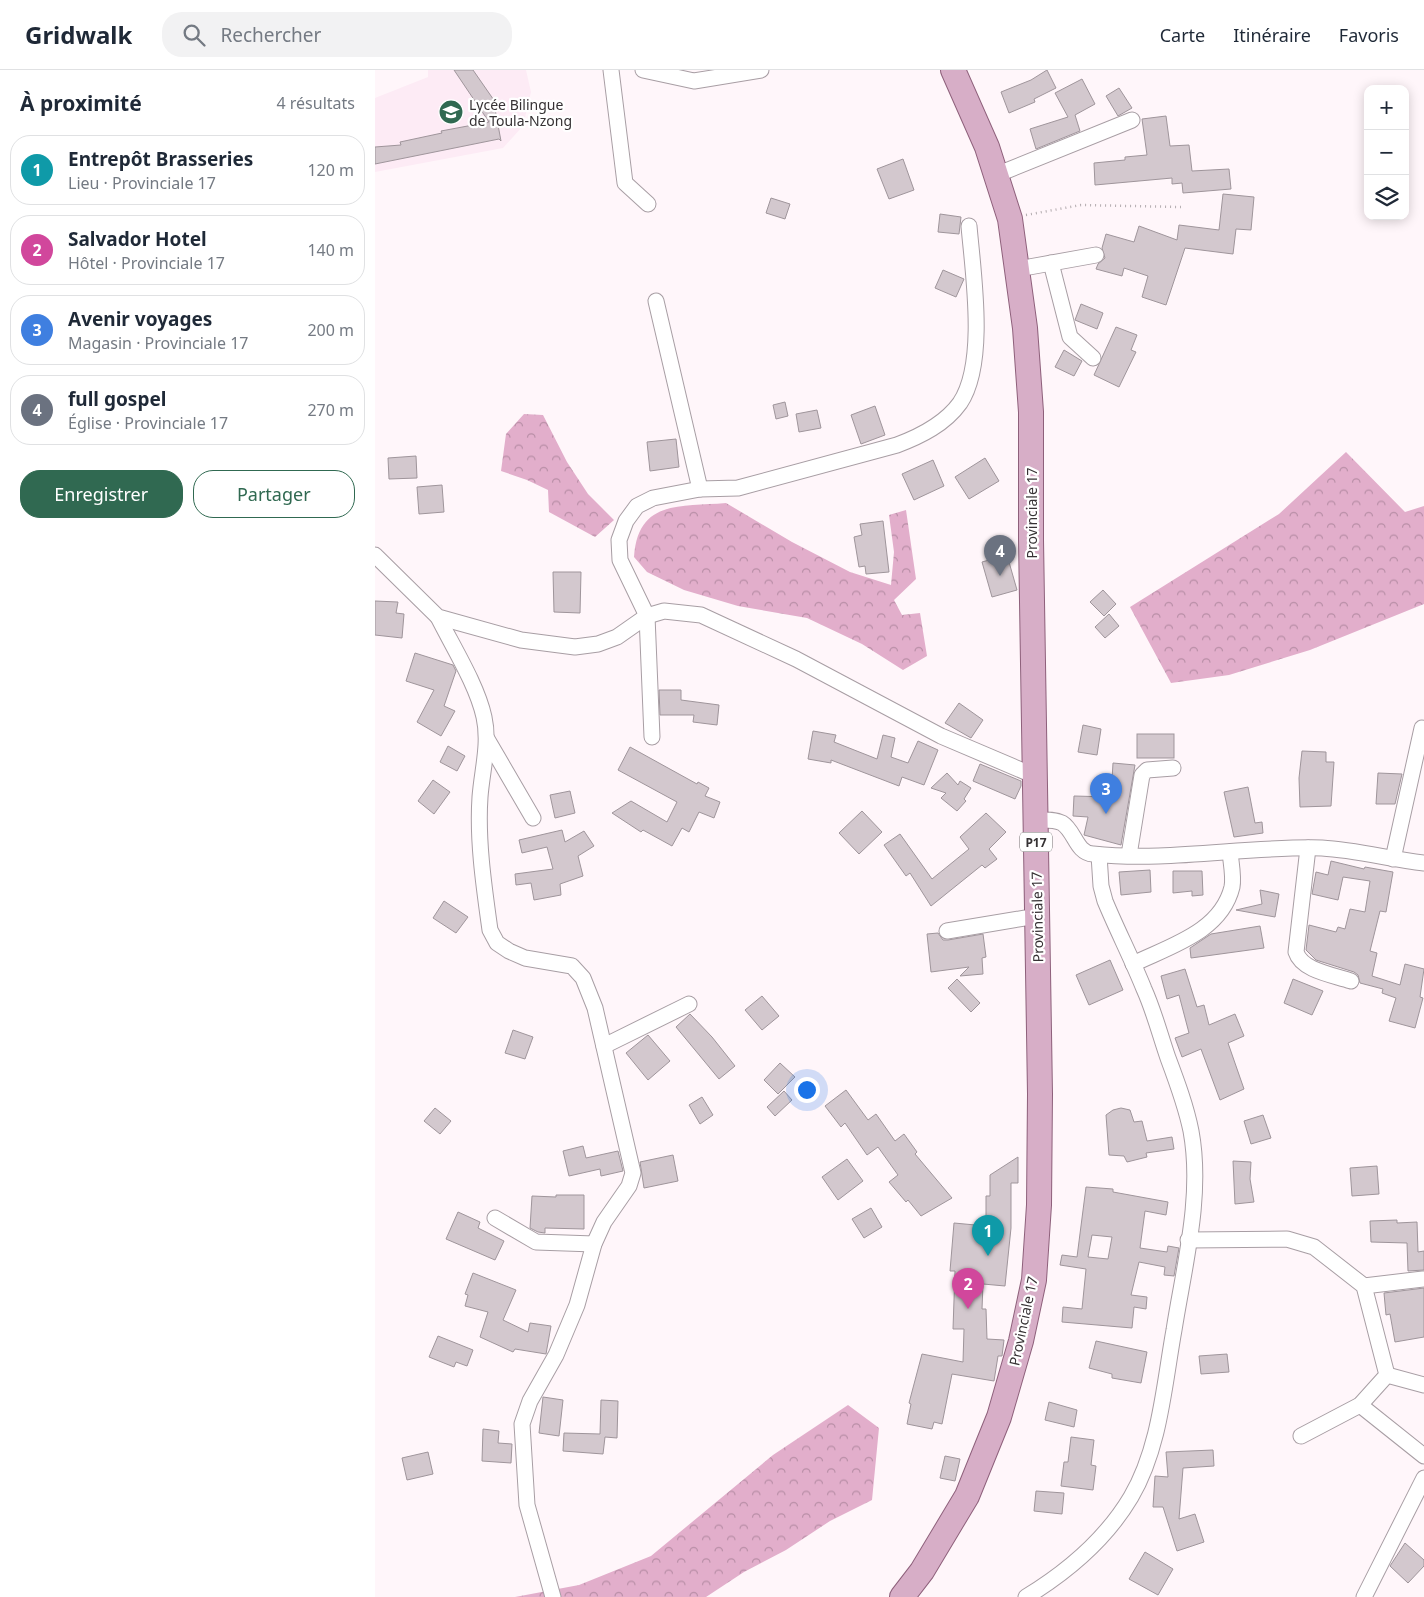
<!DOCTYPE html>
<html lang="fr">
<meta charset="utf-8">
<style>
body{margin:0;font-family:"Noto Sans",sans-serif;background:#f2f2f3;color:#1f2937}
.controls{position:absolute;right:15px;top:15px;display:grid;overflow:hidden;border-radius:10px;box-shadow:0 2px 12px #0003}
.controls button{width:45px;height:45px;display:grid;place-items:center;padding:0;border:0;border-bottom:1px solid #e0e1e3;background:#fff;color:#1f2937;font:25px sans-serif}
.you{position:absolute;left:431px;top:1019px;width:18px;height:18px;margin:-12px;border:4px solid #fff;border-radius:50%;background:#1a73e8;box-shadow:0 0 0 8px #1a73e833}
.badge{display:grid;place-items:center;width:32px;height:32px;border-radius:50%;background:#306951;color:#fff;font-size:16px;font-weight:700}
.pin{position:absolute;translate:-50% -41px;filter:drop-shadow(0 1px 2px #0008)}
.pin::after{content:'';position:absolute;top:26px;width:18px;height:15px;background:inherit;clip-path:polygon(0 0,100% 0,50% 100%)}
.list{margin:0;padding:0;list-style:none}
h2{display:flex;justify-content:space-between;align-items:center;height:65px;margin:0;padding:0 20px;font-size:21px}
h2 small{font-size:16px;font-weight:400;color:#747a83}
.list li{display:grid;grid-template-columns:32px 1fr auto;gap:15px;align-items:center;box-sizing:border-box;height:70px;margin:0 10px 10px;padding:0 10px;border:1px solid #e0e1e3;border-radius:20px}
.list b{display:block;font-size:19px;white-space:nowrap}
.list p{margin:0;font-size:16px;white-space:nowrap;color:#747a83}
.list em{font-size:16px;font-style:normal;color:#747a83}
.actions{display:flex;gap:10px;padding:15px 20px}
.actions a{flex:1;padding:11px 0;border:1px solid #306951;border-radius:20px;text-align:center;font-size:18px;color:#306951}
.actions .main{background:#306951;color:#fff}
.icon{flex:none;width:28px;height:28px;fill:none;stroke:currentColor;stroke-width:2;stroke-linecap:round;stroke-linejoin:round}
.map{position:relative;flex:none;width:1049px;height:1527px;overflow:hidden}
header{display:flex;align-items:center;gap:30px;box-sizing:border-box;height:70px;padding:0 25px;background:#fff;border-bottom:1px solid #e0e1e3}
header strong{font-size:24px}
nav{display:flex;gap:28px;margin-inline-start:auto;font-size:18px}
.search{width:350px;height:45px;background:#f2f2f3;display:flex;align-items:center;gap:12px;box-sizing:border-box;padding:0 18px;border-radius:20px;color:#747a83;font-size:19px}
main{display:flex}
aside{flex:1;background:#fff}
.map>svg:first-child{display:block}
.built{fill:#fdebf5}
.forest{fill:url(#forest-crowns)}
.building{fill:#d3c8ce;stroke:#9f959b;fill-rule:evenodd}
.lines{fill:none;stroke-linecap:round;stroke-linejoin:round}
.minor-casing{stroke:#a89ea4;stroke-width:17}
.primary-casing{stroke:#8e607b;stroke-width:26}
.path{stroke:#b2abae;stroke-width:2.5;stroke-dasharray:1 4;stroke-linecap:butt}
.minor{stroke:#fff;stroke-width:15}
.primary{stroke:#d7aec7;stroke-width:24}
.labels{text-anchor:middle;dominant-baseline:central;stroke-width:4.5;stroke-linejoin:round;paint-order:stroke}
.shield{fill:#fff;stroke:#727071;stroke-width:1}
.shield-label{font-size:12px;font-weight:bold;fill:#363234}
.poi-label{font-size:14px;fill:#363234;stroke:#fff;text-anchor:start}
.street-label{font-size:14px;fill:#363234;stroke:#fff}
</style>
<header>
<strong>Gridwalk</strong>
<div class="search"><svg class="icon" aria-label="search" viewBox="0 0 24 24"><circle cx="10" cy="10" r="6"/><path d="M15 15l6 6"/></svg>Rechercher</div>
<nav><a>Carte</a><a>Itinéraire</a><a>Favoris</a></nav>
</header>
<main>
<aside>
<h2>À proximité<small>4 résultats</small></h2>
<ul class="list">
<li><span class="badge" style="background:#0f9aa8">1</span><div><b>Entrepôt Brasseries</b><p>Lieu · Provinciale 17</p></div><em>120 m</em></li>
<li><span class="badge" style="background:#d1479c">2</span><div><b>Salvador Hotel</b><p>Hôtel · Provinciale 17</p></div><em>140 m</em></li>
<li><span class="badge" style="background:#3f7fe0">3</span><div><b>Avenir voyages</b><p>Magasin · Provinciale 17</p></div><em>200 m</em></li>
<li><span class="badge" style="background:#6b7280">4</span><div><b>full gospel</b><p>Église · Provinciale 17</p></div><em>270 m</em></li>
</ul>
<div class="actions"><a class="main">Enregistrer</a><a>Partager</a></div>
</aside>
<div class="map">
<svg width="1049" height="1527" viewBox="0 0 1049 1527">
<defs>
<pattern id="forest-crowns" width="20" height="18" patternUnits="userSpaceOnUse" patternTransform="scale(1.25)"><rect width="20" height="18" fill="#e2aecb"/><path d="M2 6a3 3 0 1 1 6 0M12 15a3 3 0 1 1 6 0" fill="none" stroke="#b88ea6"/></pattern>
</defs>
<rect width="100%" height="100%" fill="#fff6fa"/>
<polygon class="built" points="53,0 151,0 156,22 148,56 128,78 0,102 0,28 53,7"/>
<g class="forest">
<polygon points="149,344 168,345 192,392 213,424 239,450 220,467 174,442 173,420 152,410 126,401 131,364"/>
<polygon points="971,382 1030,442 1049,436 1049,534 935,580 854,605 796,613 755,537 904,444"/>
<path d="M351 433 417 472 475 502 516 515 519 482 514 445 531 440 541 509 519 530 527 545 545 543 552 586 528 600 487 574 432 548 363 536 309 520 272 502 259 487C263 429 306 437 351 433Z"/>
<polygon points="473,1335 504,1358 497,1430 455,1451 411,1480 369,1502 331,1527 140,1527 204,1515 276,1486 398,1385"/>
</g>
<g class="building">
<polygon points="79,0 98,0 123,36 120,39 126,71 124,69 0,94 0,77 26,75 25,72 67,63 66,61 114,52"/>
<polygon points="672,0 681,18 659,29 660,32 634,43 626,22 656,10"/>
<polygon points="707,9 720,34 700,45 705,61 661,79 655,59 693,47 680,23"/>
<polygon points="744,18 757,38 743,46 731,26"/>
<polygon points="791,46 795,76 814,75 817,101 854,99 856,119 808,123 807,113 797,114 797,108 720,115 719,93 750,90 750,87 772,85 767,49"/>
<polygon points="528,89 539,120 514,129 502,99"/>
<polygon points="848,124 879,127 876,160 861,159 858,184 810,178 791,235 767,227 773,206 749,198 747,206 721,199 723,194 730,188 727,178 731,164 759,172 764,156 802,170 804,155 844,160"/>
<polygon points="396,128 415,134 410,149 391,143"/>
<polygon points="565,144 586,147 584,164 563,162"/>
<polygon points="568,200 589,209 581,227 560,218"/>
<polygon points="706,234 728,243 722,259 700,250"/>
<polygon points="741,257 762,265 756,280 761,282 744,317 719,305"/>
<polygon points="689,280 707,291 699,306 680,297"/>
<polygon points="410,332 413,346 401,349 398,335"/>
<polygon points="500,336 510,365 486,374 476,345"/>
<polygon points="442,340 446,358 424,362 421,344"/>
<polygon points="301,369 304,397 275,401 272,372"/>
<polygon points="41,386 42,408 14,409 13,388"/>
<polygon points="610,388 624,411 594,429 580,407"/>
<polygon points="558,390 569,416 539,430 527,404"/>
<polygon points="67,415 69,442 44,444 42,417"/>
<polygon points="508,451 514,502 491,504 490,496 484,497 479,467 487,465 485,454"/>
<polygon points="632,485 642,520 617,527 607,492"/>
<polygon points="178,502 206,502 205,543 179,542"/>
<polygon points="728,520 741,534 729,546 715,532"/>
<polygon points="0,531 23,532 21,543 29,544 27,568 0,565"/>
<polygon points="734,544 744,556 730,568 720,557"/>
<polygon points="40,583 78,595 81,601 69,636 80,641 66,666 42,652 59,620 31,611"/>
<polygon points="284,620 306,620 306,630 344,635 342,655 318,652 319,645 285,645"/>
<polygon points="584,633 608,650 596,668 570,653"/>
<polygon points="708,655 726,659 722,685 703,682"/>
<polygon points="438,661 461,665 459,672 502,689 508,665 520,668 516,687 533,693 543,671 563,680 549,715 527,707 524,716 456,690 456,693 433,689"/>
<rect x="762" y="664" width="37" height="24"/>
<polygon points="73,676 90,686 82,701 65,692"/>
<polygon points="255,677 322,714 323,712 334,718 330,726 345,732 339,748 324,742 314,762 307,758 297,776 268,760 266,762 237,743 256,731 292,752 302,732 243,700"/>
<polygon points="927,681 951,682 951,692 959,692 956,736 925,737 924,708"/>
<polygon points="738,693 760,695 746,775 709,765 713,747 698,746 699,726 736,727"/>
<polygon points="605,694 646,711 646,716 640,729 598,711"/>
<polygon points="572,703 583,715 585,711 596,718 589,729 591,731 582,741 566,728 571,723 556,718"/>
<polygon points="1003,703 1027,704 1020,734 1001,734"/>
<polygon points="58,710 75,722 59,744 43,731"/>
<polygon points="873,717 880,753 887,752 888,763 859,767 849,722"/>
<polygon points="195,721 200,743 180,748 175,725"/>
<polygon points="487,741 507,762 484,784 464,763"/>
<polygon points="611,743 631,762 614,779 622,789 610,798 607,795 556,836 535,803 531,806 509,775 525,764 557,809 594,779 585,767"/>
<polygon points="187,760 190,772 209,761 219,776 203,786 208,806 185,814 186,825 159,830 156,813 141,815 140,804 178,799 172,777 147,783 144,770"/>
<polygon points="956,791 989,799 990,797 1018,802 1011,842 1005,841 995,881 1002,883 997,906 1025,915 1030,894 1049,899 1045,927 1048,928 1040,958 1014,951 1021,928 1007,923 1008,919 985,913 983,905 979,902 941,890 931,880 934,855 961,862 963,857 970,859 975,839 990,842 995,811 968,807 963,830 937,824 941,802 953,805"/>
<polygon points="775,800 776,822 746,825 744,802"/>
<polygon points="798,801 827,801 828,825 817,826 817,821 798,823"/>
<polygon points="885,820 904,824 900,847 861,840 887,834"/>
<polygon points="69,831 93,847 81,863 58,848"/>
<polygon points="885,856 889,878 816,888 815,878 836,864"/>
<polygon points="563,863 568,870 573,870 608,864 611,887 607,888 608,904 585,906 594,897 556,902 552,864"/>
<polygon points="735,890 748,920 714,935 701,905"/>
<polygon points="810,899 822,937 829,935 834,955 860,944 869,966 853,973 869,1019 845,1030 826,979 807,987 800,968 814,963 804,925 792,929 786,906"/>
<polygon points="582,909 605,933 596,942 573,918"/>
<polygon points="918,909 948,921 937,945 909,933"/>
<polygon points="387,926 404,946 387,960 370,940"/>
<polygon points="315,944 337,967 360,996 344,1009 301,957"/>
<polygon points="138,960 158,967 150,989 130,983"/>
<polygon points="273,965 295,991 273,1010 251,983"/>
<polygon points="405,993 420,1007 403,1024 389,1010"/>
<polygon points="471,1020 493,1050 501,1044 520,1071 529,1064 542,1082 540,1084 577,1128 546,1146 533,1130 531,1132 514,1112 523,1105 503,1077 492,1085 470,1053 466,1057 450,1036"/>
<polygon points="409,1021 417,1030 400,1046 392,1037"/>
<polygon points="327,1027 338,1045 325,1054 314,1035"/>
<polygon points="60,1038 76,1051 65,1064 49,1051"/>
<polygon points="746,1038 755,1040 759,1052 767,1051 772,1071 797,1067 799,1079 771,1083 772,1087 752,1092 749,1086 734,1085 731,1045 738,1040"/>
<polygon points="888,1045 896,1068 876,1074 869,1051"/>
<polygon points="208,1076 211,1088 243,1081 248,1101 226,1106 225,1099 194,1106 188,1081"/>
<polygon points="298,1085 303,1111 269,1118 265,1092"/>
<polygon points="643,1087 643,1113 636,1113 636,1158 630,1216 608,1214 607,1239 611,1239 612,1269 629,1270 627,1286 623,1286 619,1311 577,1304 567,1354 559,1352 557,1359 532,1354 536,1334 534,1333 547,1284 588,1292 589,1259 578,1259 580,1201 575,1201 579,1153 611,1156 611,1126 615,1126 615,1105"/>
<polygon points="472,1089 488,1111 463,1130 447,1107"/>
<polygon points="858,1091 876,1092 875,1109 879,1132 860,1134"/>
<polygon points="1002,1096 1004,1124 977,1126 975,1098"/>
<path d="M711 1117 738 1119V1122L793 1132 791 1145 770 1141 765 1178 792 1182 793 1176 804 1178 799 1206 789 1205 790 1197 764 1192 756 1225 772 1227 771 1239 759 1237 757 1258 687 1252 688 1237 707 1239 711 1199 685 1195 687 1185 702 1187ZM717 1165 737 1167 733 1189 713 1187Z"/>
<polygon points="181,1125 209,1125 209,1159 170,1158 170,1163 163,1162 155,1158 157,1126 181,1127"/>
<polygon points="496,1138 507,1157 489,1168 477,1149"/>
<polygon points="83,1142 105,1152 103,1158 129,1171 120,1190 71,1169"/>
<polygon points="1022,1150 1022,1153 1042,1152 1043,1182 1049,1181 1049,1200 1033,1201 1032,1173 996,1172 995,1151"/>
<polygon points="98,1203 141,1220 128,1250 153,1262 155,1253 176,1256 171,1284 140,1279 138,1282 105,1267 113,1242 90,1236 93,1225 90,1224"/>
<polygon points="1049,1218 1049,1267 1020,1272 1015,1244 1011,1245 1009,1223"/>
<polygon points="63,1266 98,1280 92,1296 81,1292 79,1297 54,1287"/>
<polygon points="721,1271 772,1282 766,1313 737,1308 737,1304 714,1298"/>
<polygon points="852,1284 854,1302 826,1304 824,1286"/>
<polygon points="168,1327 188,1330 184,1366 164,1363"/>
<polygon points="226,1330 243,1331 242,1368 230,1367 228,1384 188,1381 189,1363 225,1364"/>
<polygon points="674,1332 702,1340 699,1357 670,1350"/>
<polygon points="108,1359 124,1361 123,1373 137,1374 136,1393 107,1391"/>
<polygon points="696,1367 719,1370 716,1395 721,1396 718,1420 686,1416 689,1392 693,1392"/>
<polygon points="838,1380 839,1396 808,1398 804,1449 820,1444 829,1472 802,1481 788,1437 778,1437 780,1406 793,1407 791,1382"/>
<polygon points="53,1382 58,1404 32,1410 27,1388"/>
<polygon points="570,1386 585,1389 580,1411 565,1408"/>
<polygon points="661,1421 689,1423 687,1444 659,1441"/>
<polygon points="1030,1473 1049,1490 1049,1496 1033,1513 1015,1496"/>
<polygon points="770,1482 798,1499 783,1525 754,1509"/>
</g>
<g class="lines">
<defs>
<g id="minor">
<polyline points="236,0 250,113 273,134"/>
<polyline points="268,0 319,11 386,0"/>
<polyline points="621,105 757,50"/>
<polyline points="676,193 695,267 718,288"/>
<polyline points="643,199 721,185"/>
<polyline points="281,231 325,419"/>
<polyline points="0,485 63,547 146,570 200,577 223,574 242,567 272,546 289,541 326,545 421,589 566,666 660,706"/>
<path d="M63 547C78 577 102 615 109 647 115 674 107 700 105 727 102 770 109 817 115 860L122 873 134 881 150 888 197 896 208 908 220 938 258 1103 254 1116 229 1152 219 1174 202 1235 181 1285 155 1331 147 1354 152 1435 178 1527"/>
<path d="M277 667 272 546 245 490 244 470 251 451 262 436 278 428 325 419 363 418 522 375C546 366 570 354 585 333 612 293 598 203 594 156"/>
<polyline points="112,669 158,748"/>
<path d="M661 750C670 750 679 749 687 753 700 761 701 783 718 784 794 792 871 776 947 778 981 780 1015 789 1049 793"/>
<path d="M933 778 921 882C927 901 959 905 976 911"/>
<polyline points="754,785 767,705 772,700 798,698"/>
<polyline points="1018,789 1047,658"/>
<polyline points="572,861 662,846"/>
<path d="M758 894C795 876 846 862 857 817 859 807 856 793 855 782"/>
<polyline points="229,976 314,934"/>
<polyline points="120,1148 161,1172 219,1174"/>
<polyline points="813,1170 912,1169 939,1177 989,1216 1012,1305 985,1335 926,1366"/>
<polyline points="989,1216 1048,1209"/>
<polyline points="1012,1305 1049,1315"/>
<polyline points="985,1335 1049,1386"/>
<path d="M651 1527C692 1502 731 1469 756 1427 785 1378 789 1315 799 1260 809 1196 828 1126 816 1061 811 1036 802 1012 793 988 785 965 779 941 769 919 757 889 742 860 730 831L726 816 724 785"/>
<polyline points="989,1527 1049,1408"/>
</g>
<polyline id="primary" points="527,1527 547,1501 592,1426 624,1347 646,1271 659,1210 664,1135 665,1024 656,470 656,342 650,258 635,149 612,77 578,0"/>
</defs>
<use href="#minor" class="minor-casing"/>
<use href="#primary" class="primary-casing"/>
<polyline class="path" points="651,145 706,135 806,137"/>
<use href="#minor" class="minor"/>
<use href="#primary" class="primary"/>
</g>
<defs>
<symbol id="school-disc" viewBox="-11 -11 22 22"><circle r="9.5" fill="#306951" stroke="#fff"/><path d="M0-5L7-2L0 1L-7-2ZM-4 1L0 2.5L4 1V4Q0 6-4 4Z" fill="#fff"/></symbol>
</defs>
<g fill-rule="evenodd">
<use href="#school-disc" x="62" y="28" width="28" height="28"/>
</g>
<g class="labels">
<rect class="shield" x="645" y="762.5" width="32" height="19" rx="4"/>
<g class="shield-label">
<text x="661" y="772">P17</text>
</g>
<g class="poi-label">
<text x="94" y="34">Lycée Bilingue<tspan x="94" dy="16">de Toula-Nzong</tspan></text>
</g>
<g class="street-label">
<text transform="translate(656 443) rotate(-90)">Provinciale 17</text>
<text transform="translate(662 847) rotate(-91)">Provinciale 17</text>
<text transform="translate(648 1251) rotate(-78)">Provinciale 17</text>
</g>
</g>
</svg>
<div class="controls">
<button>+</button>
<button>−</button>
<button><svg class="icon" aria-label="layers" viewBox="0 0 24 24"><path d="M12 4l9 5-9 5-9-5zM3 14l9 5 9-5"/></svg></button>
</div>
<div class="you"></div>
<div class="pin badge" style="left:613px;top:1186px;background:#0f9aa8">1</div>
<div class="pin badge" style="left:593px;top:1239px;background:#d1479c">2</div>
<div class="pin badge" style="left:731px;top:744px;background:#3f7fe0">3</div>
<div class="pin badge" style="left:625px;top:506px;background:#6b7280">4</div>
</div>
</main>
